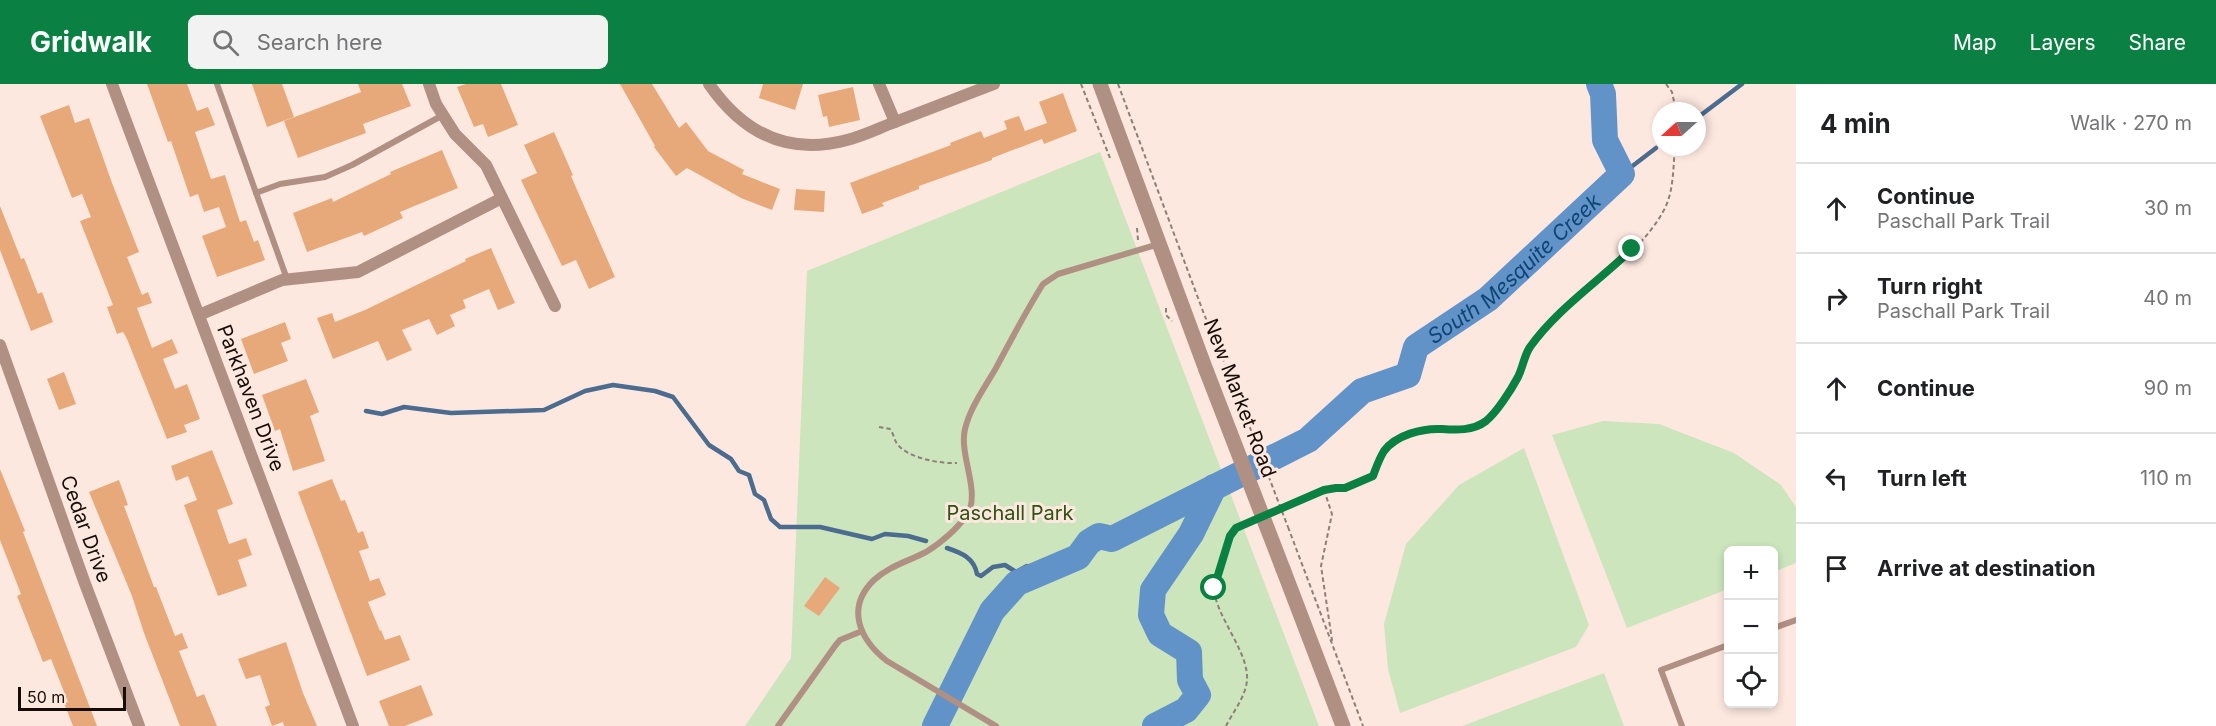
<!DOCTYPE html>
<meta charset="utf-8">
<style>
body{margin:0;font-family:Inter,sans-serif;background:#f2f2f2;color:#202124}
.controls{position:absolute;right:18px;bottom:18px;display:grid;overflow:hidden;border-radius:9px;box-shadow:0 3px 9px #0003}
.controls button{width:54px;height:54px;display:grid;place-items:center;padding:0;border:0;border-bottom:2px solid #e0e0e0;background:#fff;color:#202124;font:30px sans-serif}
.compass{position:absolute;left:1652px;top:18px;width:54px;height:54px;border-radius:50%;background:#fff;box-shadow:0 3px 9px #0003;rotate:249deg}
.scale{position:absolute;left:18px;bottom:15px;width:108px;box-sizing:border-box;padding-left:6px;border:3px solid #160d09;border-top:0;font-size:16px;line-height:21px;white-space:nowrap;color:#160d09;-webkit-text-stroke:4px #fde8df;paint-order:stroke}
.stop{position:absolute;width:18px;height:18px;margin:-14px;border:4px solid #0b8043;border-radius:50%;background:#fff}
.stop.end{background:#0b8043;border-color:#fff;box-shadow:0 2px 6px #0008}
.list{margin:0;padding:0;list-style:none}
h2{display:flex;justify-content:space-between;align-items:center;height:78px;margin:0;padding:0 24px;font-size:26px}
h2 small{font-size:20px;font-weight:400;color:#757577}
.list li{display:grid;grid-template-columns:39px 1fr auto;gap:18px;align-items:center;box-sizing:border-box;height:90px;padding:0 24px;border-top:2px solid #e0e0e0}
.list b{display:block;font-size:22px;white-space:nowrap}
.list p{margin:0;font-size:20px;white-space:nowrap;color:#757577}
.list em{font-size:20px;font-style:normal;color:#757577}
.icon{flex:none;width:33px;height:33px;fill:none;stroke:currentColor;stroke-width:2;stroke-linecap:round;stroke-linejoin:round}
.map{position:relative;flex:none;width:1796px;height:642px;overflow:hidden}
header{display:flex;align-items:center;gap:36px;box-sizing:border-box;height:84px;padding:0 30px;background:#0b8043;color:#fff}
header strong{font-size:28px}
nav{display:flex;gap:33px;margin-inline-start:auto;font-size:21px}
.search{width:420px;height:54px;background:#f2f2f2;display:flex;align-items:center;gap:15px;box-sizing:border-box;padding:0 21px;border-radius:9px;color:#757577;font-size:22px}
main{display:flex}
aside{flex:1;background:#fff}
.map>svg:first-child{display:block}
.green{fill:#cce5bd}
.lines{fill:none;stroke-linecap:round;stroke-linejoin:round}
.stream{stroke:#4b6b8f;stroke-width:4.5}
.river{stroke:#6293c8;stroke-width:26}
.building{fill:#e8a97a}
.path{stroke:#8e7f79;stroke-width:2;stroke-dasharray:4.5 3;stroke-linecap:butt}
.service{stroke:#b19084;stroke-width:6}
.minor{stroke:#b19084;stroke-width:12}
.tertiary{stroke:#b19084;stroke-width:15}
.path-bridge{stroke:#8e7f79;stroke-width:2;stroke-dasharray:4.5 3;stroke-linecap:butt}
.tertiary-bridge{stroke:#b19084;stroke-width:15}
.route{stroke:#0b8043;stroke-width:8}
.labels{text-anchor:middle;dominant-baseline:central;stroke-width:6;stroke-linejoin:round;paint-order:stroke}
.street-label{font-size:20px;fill:#160d09;stroke:#fde8df}
.park-label{font-size:20px;fill:#2e5210;stroke:#fde8df}
.water-label{font-size:21px;font-style:italic;fill:#0e4476;stroke:#fde8df}
</style>
<header>
<strong>Gridwalk</strong>
<div class="search"><svg class="icon" aria-label="search" viewBox="0 0 24 24"><circle cx="10" cy="10" r="6"/><path d="M15 15l6 6"/></svg>Search here</div>
<nav><a>Map</a><a>Layers</a><a>Share</a></nav>
</header>
<main>
<div class="map">
<svg width="1796" height="642" viewBox="0 0 1796 642">
<rect width="100%" height="100%" fill="#fde8df"/>
<g class="green">
<polygon points="1100,68 1319,642 745,642 791,574 807,187"/>
<polygon points="1603,337 1659,340 1734,369 1781,401 1796,423 1796,479 1774,488 1774,466 1728,466 1728,505 1627,544 1552,351"/>
<polygon points="1524,364 1589,541 1576,563 1400,629 1388,585 1384,540 1406,460 1459,401"/>
<polygon points="1604,589 1624,642 1462,642"/>
</g>
<g class="lines">
<g class="stream">
<polyline points="1697,34 1742,0"/>
<polyline points="1622,90 1656,64"/>
<polyline points="366,327 382,330 404,323 451,329 544,326 585,307 613,301 655,307 673,313 709,361 731,375 739,387 749,391 755,410 764,416 771,435 780,443 820,443 872,455 885,450 908,452 926,457"/>
<path d="M947 464C962 469 974 474 977 490L981 492 993 483 1005 481 1016 488 1027 482 1042 489"/>
</g>
<g class="river">
<path id="s1" d="M935 642 992 527 1017 499 1078 473 1089 458 1099 452 1112 455 1308 356 1362 307 1408 291 1416 263 1488 215 1622 90 1605 56 1603 10 1599 0"/>
<polyline points="1155,642 1186,626 1198,611 1190,596 1189,568 1160,550 1151,531 1153,506 1191,450 1214,403"/>
</g>
</g>
<g class="building">
<polygon points="147,0 187,0 197,27 208,23 215,41 195,48 211,95 225,91 240,138 246,136 254,158 258,156 265,176 217,193 202,152 226,143 219,123 204,128 198,110 190,113 171,57 168,58"/>
<polygon points="252,0 282,0 294,33 267,43"/>
<polygon points="358,0 402,0 411,22 363,40 366,49 298,74 284,37 361,8"/>
<polygon points="466,0 501,0 518,41 488,53 483,40 474,43 457,3"/>
<polygon points="620,0 652,0 679,44 686,38 708,67 744,86 742,90 780,105 772,126 741,114 687,84 676,92 654,63 655,62"/>
<polygon points="763,0 803,0 795,26 759,14"/>
<polygon points="853,3 860,36 829,43 827,32 823,33 818,11"/>
<polygon points="1063,9 1077,47 1044,60 1042,55 992,74 992,76 919,102 919,105 882,119 884,122 862,130 850,99 951,61 950,59 981,47 984,54 1007,45 1004,37 1019,32 1025,47 1047,39 1039,18"/>
<polygon points="69,21 75,39 89,34 112,99 139,168 127,173 142,211 148,208 152,219 137,224 152,264 172,255 178,269 163,275 175,305 187,300 200,335 184,341 187,348 167,355 127,255 123,248 117,250 107,223 113,221 80,137 91,133 82,110 72,114 40,32"/>
<polygon points="554,48 573,91 571,92 615,193 589,205 576,176 562,182 521,96 537,89 524,61"/>
<polygon points="442,66 458,104 400,128 403,134 364,152 362,148 307,168 293,129 332,114 333,118 391,90 390,88"/>
<polygon points="796,105 825,107 824,128 794,126"/>
<polygon points="0,122 21,175 24,174 38,210 42,208 53,238 31,247 0,166"/>
<polygon points="491,164 515,219 498,226 489,205 463,216 466,224 450,231 455,242 437,251 429,235 402,246 412,266 387,277 378,257 333,275 317,234 332,229 335,238 365,226 466,177 465,175"/>
<polygon points="285,238 291,255 281,259 288,277 254,290 241,255"/>
<polygon points="64,288 76,320 59,326 47,295"/>
<polygon points="306,295 319,328 310,332 325,377 293,387 280,345 275,347 262,311"/>
<polygon points="212,366 233,420 217,426 229,460 246,454 252,471 238,476 247,502 218,512 184,421 197,416 188,392 176,397 171,382"/>
<polygon points="0,385 25,447 23,448 97,642 73,642 64,619 68,618 51,575 43,578 17,512 21,510 0,456"/>
<polygon points="332,395 341,417 345,416 358,449 363,447 369,464 359,467 370,497 379,494 386,511 368,518 380,547 381,546 385,556 400,551 410,576 367,592 298,408"/>
<polygon points="119,396 128,421 124,422 154,503 156,503 175,552 182,549 188,564 179,567 197,613 204,610 217,642 180,642 144,549 132,512 89,408"/>
<polygon points="825,493 840,504 819,532 804,522"/>
<polygon points="286,558 303,609 317,642 284,642 283,638 272,642 265,623 270,621 260,591 246,595 238,575"/>
<polygon points="421,601 433,631 405,642 389,642 379,617"/>
</g>
<g class="lines">
<g class="path">
<polyline points="1081,0 1110,74"/>
<polyline points="1118,0 1204,230 1231,294"/>
<polyline points="1666,0 1672,8 1676,27"/>
<polyline points="1137,144 1138,156"/>
<polyline points="1166,224 1166,231 1172,237"/>
<path d="M879 343 890 345C893 349 894 354 896 358 905 374 941 380 957 379"/>
<polyline points="1324,406 1332,430 1321,482 1332,556 1330,558"/>
<path d="M1276 426 1324 406 1336 404H1345L1373 392C1376 384 1379 374 1384 367 1396 351 1422 344 1442 345 1457 346 1473 347 1486 337 1499 327 1510 307 1518 292 1523 283 1524 272 1530 263 1566 212 1635 180 1664 126 1674 107 1673 84 1675 63"/>
<polyline points="1288,443 1363,642"/>
<path d="M1226 642C1233 628 1246 612 1247 596 1249 568 1216 533 1214 505 1214 495 1220 482 1223 473 1229 454 1229 447 1249 438"/>
</g>
<g class="service">
<polyline points="217,0 287,195"/>
<polyline points="256,109 280,100 325,93 352,81 443,31"/>
<polyline points="1774,544 1796,536"/>
<polyline points="778,642 835,562 840,556 862,547"/>
<path d="M996 642 887 577C860 556 845 524 874 496 889 482 909 477 926 468 941 459 961 442 969 427 979 405 959 370 965 345 970 324 985 303 996 284 1011 256 1026 227 1043 200L1058 190 1159 160"/>
<polyline points="1682,642 1661,586 1728,561"/>
</g>
<g class="minor">
<polyline points="112,0 353,642"/>
<polyline points="429,0 436,20 455,50 486,81 555,222"/>
<path d="M709 0C743 49 788 72 847 56 863 52 879 44 895 38 928 25 961 13 994 0"/>
<polyline points="879,0 895,38"/>
<polyline points="199,231 282,196 358,188 502,114"/>
<polyline points="0,261 84,497 139,642"/>
</g>
<g class="tertiary">
<polyline points="1100,0 1206,286"/>
<polyline points="1283,485 1343,642"/>
</g>
<polyline class="path-bridge" points="1231,294 1288,443"/>
<polyline class="tertiary-bridge" points="1206,286 1283,485"/>
</g>
<g class="lines">
<path class="route" d="M1214 504 1230 452 1236 444 1324 406 1336 404H1345L1373 392C1376 384 1379 375 1384 367 1396 351 1422 344 1442 345 1456 346 1473 347 1486 337 1497 328 1511 306 1518 293 1523 283 1524 272 1530 263 1557 225 1599 197 1632 165"/>
</g>
<g class="labels">
<g class="street-label">
<text transform="translate(251 314) rotate(69)">Parkhaven Drive</text>
<text transform="translate(1240 314) rotate(69)">New Market Road</text>
<text transform="translate(86 445) rotate(70)">Cedar Drive</text>
</g>
<g class="park-label">
<text x="1010" y="429">Paschall Park</text>
</g>
<g class="water-label">
<text stroke="none"><textPath href="#s1" startOffset="772">South Mesquite Creek</textPath></text>
</g>
</g>
</svg>
<div class="controls">
<button>+</button>
<button>−</button>
<button><svg class="icon" aria-label="locate" viewBox="0 0 24 24"><circle cx="12" cy="12" r="6"/><path d="M12 2v4M12 18v4M2 12h4M18 12h4"/></svg></button>
</div>
<svg class="compass" viewBox="-18 -18 36 36"><path d="M0-13l5 13h-10z" fill="#e53935"/><path d="M0 13l5-13h-10z" fill="#757577"/></svg>
<div class="scale">50 m</div>
<div class="stop" style="left:1214px;top:504px"></div>
<div class="stop end" style="left:1632px;top:165px"></div>
</div>
<aside>
<h2>4 min<small>Walk · 270 m</small></h2>
<ul class="list">
<li><svg class="icon" aria-label="ahead" viewBox="0 0 24 24"><path d="M12 20V5M6 11l6-6 6 6"/></svg><div><b>Continue</b><p>Paschall Park Trail</p></div><em>30 m</em></li>
<li><svg class="icon" aria-label="right" viewBox="0 0 24 24"><path d="M7 20v-9h11M14 6l5 5-5 5"/></svg><div><b>Turn right</b><p>Paschall Park Trail</p></div><em>40 m</em></li>
<li><svg class="icon" aria-label="ahead" viewBox="0 0 24 24"><path d="M12 20V5M6 11l6-6 6 6"/></svg><div><b>Continue</b></div><em>90 m</em></li>
<li><svg class="icon" aria-label="left" viewBox="0 0 24 24"><path d="M17 20v-9H6M10 6l-5 5 5 5"/></svg><div><b>Turn left</b></div><em>110 m</em></li>
<li><svg class="icon" aria-label="arrive" viewBox="0 0 24 24"><path d="M6 21V4h12l-3 4 3 4H6"/></svg><div><b>Arrive at destination</b></div></li>
</ul>
</aside>
</main>
